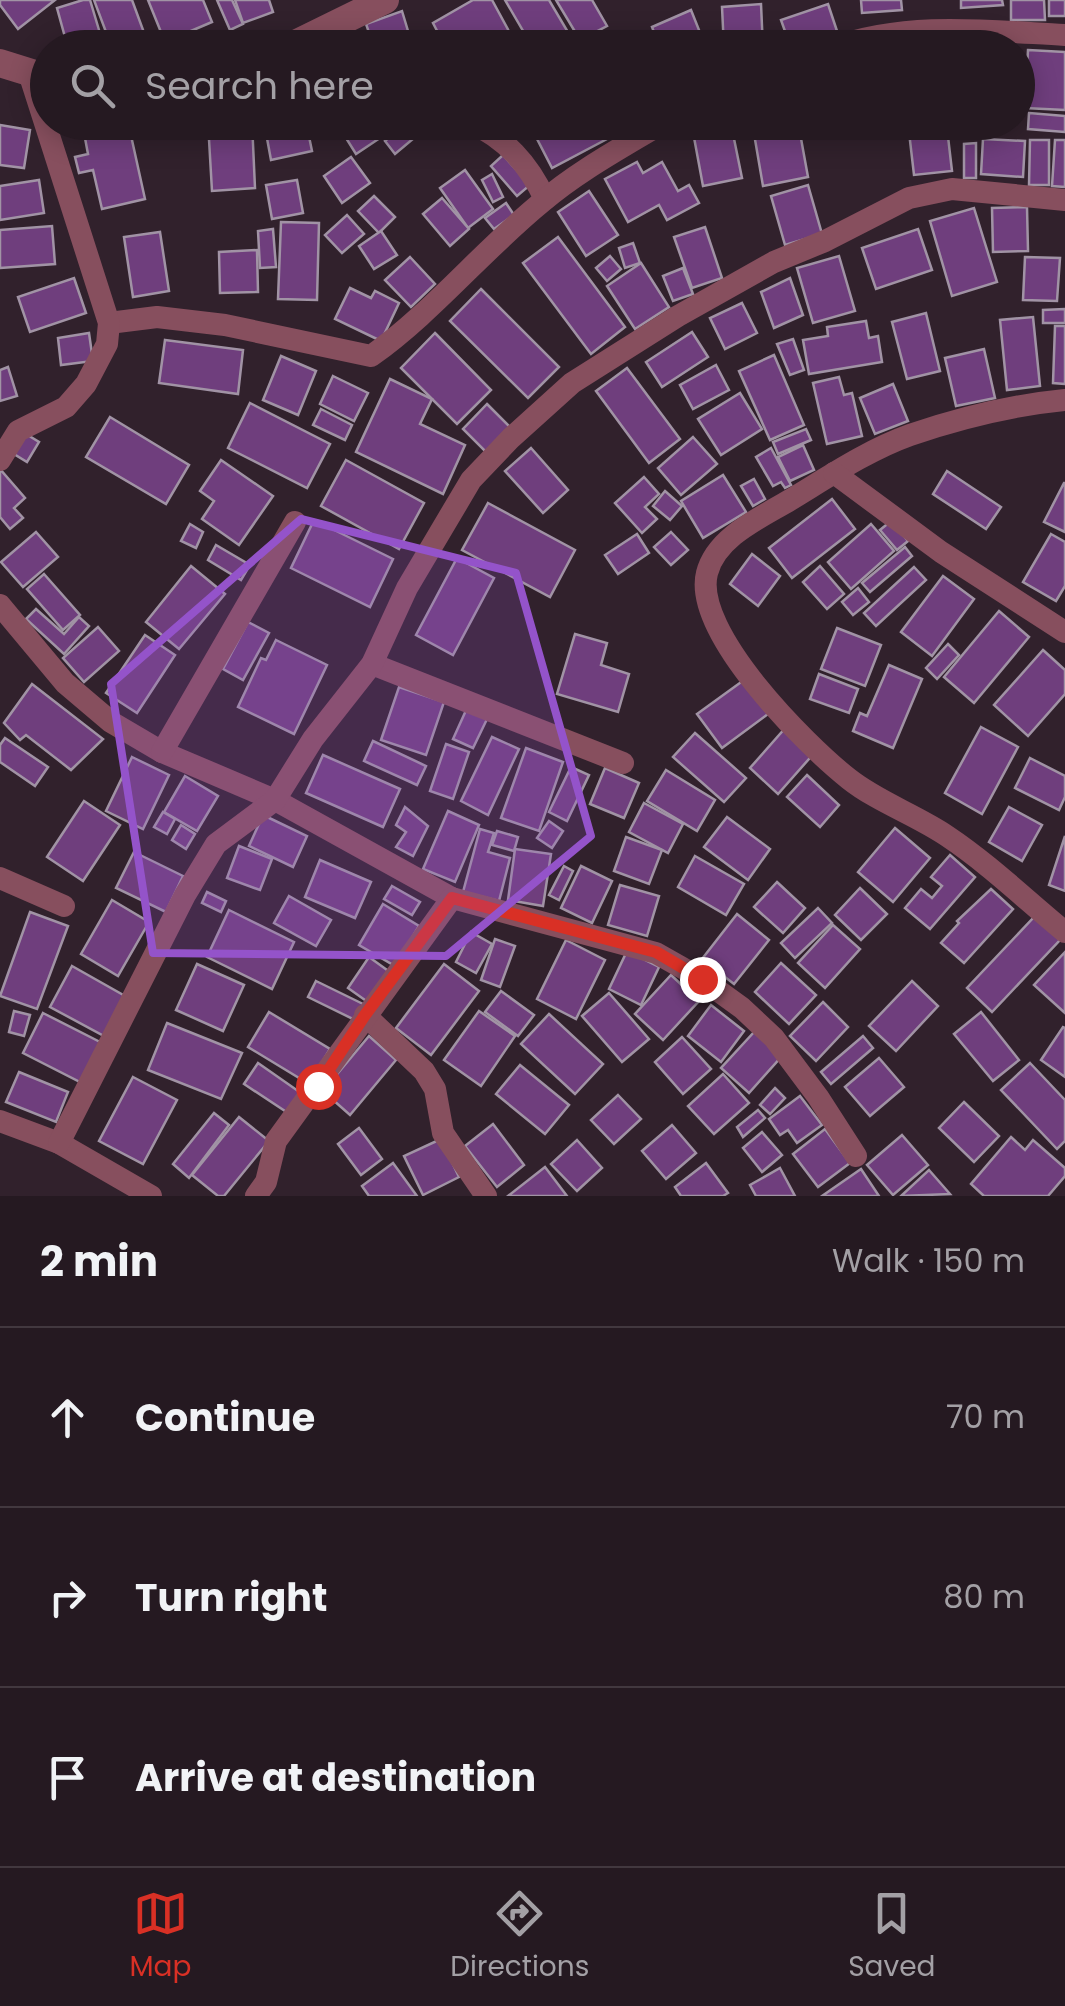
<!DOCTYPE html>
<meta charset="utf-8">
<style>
body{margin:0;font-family:Poppins,sans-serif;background:#31262e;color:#f1f3f6}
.stop{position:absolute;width:30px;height:30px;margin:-22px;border:8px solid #d93025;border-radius:50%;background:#fff}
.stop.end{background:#d93025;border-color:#fff;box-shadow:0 2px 10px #0008}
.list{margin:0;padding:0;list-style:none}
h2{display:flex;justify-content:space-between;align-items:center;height:130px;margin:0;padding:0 40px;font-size:42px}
h2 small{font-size:32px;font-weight:400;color:#a3a0a5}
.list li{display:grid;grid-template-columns:65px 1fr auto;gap:30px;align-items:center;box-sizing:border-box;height:180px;padding:0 40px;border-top:2px solid #42383f}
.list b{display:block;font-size:38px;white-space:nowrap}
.list em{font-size:32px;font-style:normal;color:#a3a0a5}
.icon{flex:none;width:55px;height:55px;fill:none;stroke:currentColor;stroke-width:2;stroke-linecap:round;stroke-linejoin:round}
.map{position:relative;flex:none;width:1065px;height:1196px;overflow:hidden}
.search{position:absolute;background:#251921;box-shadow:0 5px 25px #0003;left:30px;right:30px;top:30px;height:110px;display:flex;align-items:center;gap:25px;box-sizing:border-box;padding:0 35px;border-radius:55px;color:#a3a0a5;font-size:38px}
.sheet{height:670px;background:#251921}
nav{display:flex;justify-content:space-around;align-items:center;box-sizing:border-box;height:140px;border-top:2px solid #42383f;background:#251921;font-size:28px;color:#a3a0a5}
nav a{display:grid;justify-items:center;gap:5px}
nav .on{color:#d93025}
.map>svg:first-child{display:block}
.building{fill:#6f3e7d;stroke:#a193a5;stroke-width:2.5}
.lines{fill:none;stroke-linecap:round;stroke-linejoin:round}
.minor{stroke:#874f5e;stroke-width:22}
.tertiary{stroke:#874f5e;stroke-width:28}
.route{stroke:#d93025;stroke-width:12}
.marked{fill:#9453ca;fill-opacity:0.2;stroke:#9453ca;stroke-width:8;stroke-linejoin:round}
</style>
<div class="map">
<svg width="1065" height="1196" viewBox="0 0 1065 1196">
<rect width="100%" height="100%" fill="#31212c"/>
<g class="building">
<polygon points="0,0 55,0 18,29 0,5"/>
<polygon points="83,0 90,0 102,40 68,48 57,8"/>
<polygon points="94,0 132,0 146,38 121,48 112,48"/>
<polygon points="148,0 203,0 212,22 165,42"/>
<polygon points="217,0 232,0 243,24 230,30"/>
<polygon points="235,0 269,0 273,12 243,23"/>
<polygon points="473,0 492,0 518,48 446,48 433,23"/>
<polygon points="505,0 549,0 575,44 568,48 533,48"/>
<polygon points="556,0 592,0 607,26 580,40"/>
<polygon points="861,0 901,0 902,10 862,13"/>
<polygon points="961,0 1002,0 1003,5 961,8"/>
<polygon points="1011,0 1044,0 1045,20 1011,20"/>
<rect x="1049" y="0" width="16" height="16"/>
<polygon points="761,4 763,48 724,48 722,7"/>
<polygon points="828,4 838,34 791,48 781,20"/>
<polygon points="691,10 705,45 660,48 652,27"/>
<polygon points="402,11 408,31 373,44 366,24"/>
<polygon points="1028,50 1065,52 1065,110 1025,108"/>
<polygon points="1029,113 1065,116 1065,132 1028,129"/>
<polygon points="82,122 128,122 145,199 102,209 93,170 79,173 75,157 88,154"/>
<polygon points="208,122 252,122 255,188 212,191"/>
<polygon points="264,122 306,122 312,151 271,160"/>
<polygon points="336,122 378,122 386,134 356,154"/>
<polygon points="559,122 599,122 607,139 552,168 535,135"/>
<polygon points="752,122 798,122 808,177 763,186"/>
<polygon points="859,122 907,122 907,128 859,129"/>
<polygon points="731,124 742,178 703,186 693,132"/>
<polygon points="0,125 30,130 24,168 0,165"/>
<polygon points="405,125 414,138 395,154 385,141"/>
<polygon points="947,128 952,171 914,175 909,132"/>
<polygon points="983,139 1025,141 1023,177 981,174"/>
<polygon points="1030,140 1049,140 1049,185 1029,185"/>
<polygon points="1055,140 1065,140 1065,187 1052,186"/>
<polygon points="976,143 976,178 964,178 964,144"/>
<polygon points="503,155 530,185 517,196 491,166"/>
<polygon points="351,157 370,183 342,203 324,176"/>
<polygon points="637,162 643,173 662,162 678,191 689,185 699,203 667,220 659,205 628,222 605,179"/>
<polygon points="465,170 493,209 468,228 440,188"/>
<polygon points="492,174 503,197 493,202 482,180"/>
<polygon points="39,180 44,213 0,220 0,186"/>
<polygon points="297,180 303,213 272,219 266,185"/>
<polygon points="808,185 822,234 785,245 771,196"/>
<polygon points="589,191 618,235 586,256 558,212"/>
<polygon points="374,196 395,217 379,233 358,211"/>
<polygon points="442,198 469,229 450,246 423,214"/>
<polygon points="506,203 514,215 494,229 485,218"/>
<polygon points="1027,207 1028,251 993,252 992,208"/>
<polygon points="974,208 997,282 952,296 930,221"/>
<polygon points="347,215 364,234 342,253 325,235"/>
<polygon points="281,222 319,223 317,300 278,299"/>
<polygon points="52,226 55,264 0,268 0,230"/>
<polygon points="705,227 722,278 692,288 674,237"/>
<polygon points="273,229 276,267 260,268 258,231"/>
<polygon points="918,229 932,270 876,289 862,248"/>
<polygon points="381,231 397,255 374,269 359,246"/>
<polygon points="160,232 169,291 133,297 124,237"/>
<polygon points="558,237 625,327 591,354 523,263"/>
<polygon points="633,243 640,263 625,268 619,248"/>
<polygon points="257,250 258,292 220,293 219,252"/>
<polygon points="610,256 621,269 607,281 596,268"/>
<polygon points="839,256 855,311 813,323 797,268"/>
<polygon points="410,257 435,284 411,307 385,280"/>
<polygon points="1025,257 1060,258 1057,301 1023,300"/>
<polygon points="641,263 669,307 635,329 607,286"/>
<polygon points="683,268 693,294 673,301 663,276"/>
<polygon points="74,278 86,313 30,332 18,297"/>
<polygon points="790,278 803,315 774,328 761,292"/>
<polygon points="350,288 371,298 375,291 399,303 381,341 335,319"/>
<polygon points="481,289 559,367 528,398 450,321"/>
<polygon points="742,303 757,333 725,349 710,318"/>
<polygon points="1065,309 1065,323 1043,323 1043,310"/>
<polygon points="926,313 940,371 907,379 892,322"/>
<polygon points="1033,317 1040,386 1007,390 1000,320"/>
<polygon points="866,321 869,338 878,336 882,362 809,374 803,340 828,336 827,327"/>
<polygon points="1055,326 1065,326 1065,384 1053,383"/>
<polygon points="692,332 708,357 662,387 646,362"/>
<polygon points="89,333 93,361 61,365 58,338"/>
<polygon points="435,333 491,390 457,424 401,368"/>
<polygon points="793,339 804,370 790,375 777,344"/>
<polygon points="165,340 243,350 238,394 159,383"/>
<polygon points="984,349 995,398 956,406 945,358"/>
<polygon points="774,355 804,425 770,440 739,371"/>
<polygon points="281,356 316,371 298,415 263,400"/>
<polygon points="716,365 729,390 693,409 680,385"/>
<polygon points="8,367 17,396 0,401 0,370"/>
<polygon points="627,368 680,439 649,463 596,391"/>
<polygon points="333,376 368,393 354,421 320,404"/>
<polygon points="839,377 844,395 852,393 862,436 827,444 813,383"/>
<polygon points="390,379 432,399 420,424 465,445 443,494 356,452"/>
<polygon points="893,384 908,421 875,434 860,398"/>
<polygon points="740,393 762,429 721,455 698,419"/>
<polygon points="250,403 330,444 307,488 228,448"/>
<polygon points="487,404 510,427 486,452 463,429"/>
<polygon points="321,409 352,425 345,440 313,425"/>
<polygon points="110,417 189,465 166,504 86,457"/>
<polygon points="806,429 811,440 778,454 773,442"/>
<polygon points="26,434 39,442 27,462 14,454"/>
<polygon points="693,437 717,464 681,495 658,468"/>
<polygon points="803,445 814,470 790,481 778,457"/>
<polygon points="531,448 568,490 543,513 505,471"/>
<polygon points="771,448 791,485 785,488 781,482 773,486 756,457"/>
<polygon points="221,460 273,496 239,545 202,519 214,501 200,491"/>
<polygon points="346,460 424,503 399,549 321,506"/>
<polygon points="0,469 25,498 14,508 23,518 10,529 0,517"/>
<polygon points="947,471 1001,507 986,529 933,494"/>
<polygon points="723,475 746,512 703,538 681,501"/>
<polygon points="644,477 659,494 645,507 657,519 642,533 615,503"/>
<polygon points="754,479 765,499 753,506 741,486"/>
<polygon points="1064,483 1065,483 1065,532 1044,522"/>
<polygon points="665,491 682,506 670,520 653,506"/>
<polygon points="832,499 855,529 792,578 769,548"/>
<polygon points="488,503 575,550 550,597 462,550"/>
<polygon points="314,520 393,559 370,607 291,568"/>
<polygon points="891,521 908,541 897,550 880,530"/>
<polygon points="190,524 203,532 196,548 181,541"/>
<polygon points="871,524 894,551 851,589 828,562"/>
<polygon points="36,532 58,557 23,587 1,562"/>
<polygon points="671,532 688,550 671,565 654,547"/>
<polygon points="637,534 649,553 618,574 605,555"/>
<polygon points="1051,534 1065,542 1065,586 1056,601 1023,582"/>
<polygon points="216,545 250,565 241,580 208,560"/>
<polygon points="905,547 912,556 870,592 862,583"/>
<polygon points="752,554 780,576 758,606 730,584"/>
<polygon points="457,558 494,578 453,655 416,635"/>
<polygon points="191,566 225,594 179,649 146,622"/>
<polygon points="820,566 844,594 827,609 803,582"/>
<polygon points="914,567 926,580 876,626 864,613"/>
<polygon points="44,574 80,615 63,630 27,589"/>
<polygon points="943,576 974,599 932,656 901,632"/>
<polygon points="858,588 869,602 853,615 842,602"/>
<polygon points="36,609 64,634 79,617 89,626 64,654 26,619"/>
<polygon points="999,611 1029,637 974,703 944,677"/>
<polygon points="248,622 269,633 243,680 223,669"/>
<polygon points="98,627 119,651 84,682 63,658"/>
<polygon points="837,628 881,645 865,686 821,669"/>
<polygon points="575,634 607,643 601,665 629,674 618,712 557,694"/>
<polygon points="145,635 175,655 137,713 106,693"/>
<polygon points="276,640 327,665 294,734 238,707 261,658 266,660"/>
<polygon points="948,644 959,655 937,679 926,668"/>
<polygon points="1043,650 1065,670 1065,694 1028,736 994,705"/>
<polygon points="889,665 922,679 893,748 853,731 860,713 867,716"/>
<polygon points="819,674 858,689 849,713 810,699"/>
<polygon points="744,680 768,714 722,748 697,714"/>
<polygon points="32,684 103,739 71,770 26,735 20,740 4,723"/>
<polygon points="399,687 444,702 426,755 381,740"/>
<polygon points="468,706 489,715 473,748 453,739"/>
<polygon points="787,726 816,751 778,794 750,768"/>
<polygon points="981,727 1018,747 982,814 945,793"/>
<polygon points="695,733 746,778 724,802 673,757"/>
<polygon points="492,737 519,749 488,815 461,801"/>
<polygon points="5,738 48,767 35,786 0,762 0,745"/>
<polygon points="373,741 426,766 417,785 364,761"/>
<polygon points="446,744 469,752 453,799 430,791"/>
<polygon points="526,748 563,762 539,831 501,818"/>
<polygon points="323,755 400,789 383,827 306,793"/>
<polygon points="132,757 169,775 143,829 106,811"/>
<polygon points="1030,758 1065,776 1065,797 1059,810 1015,788"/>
<polygon points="571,767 589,775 567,821 549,812"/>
<polygon points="605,768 639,783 624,818 590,804"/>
<polygon points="666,770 715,800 697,831 647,801"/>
<polygon points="807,775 839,805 820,827 787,797"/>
<polygon points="185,776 218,796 197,831 164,812"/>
<polygon points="84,801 120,825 83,881 47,857"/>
<polygon points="644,803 683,824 668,853 629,832"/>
<polygon points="405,807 428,826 413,856 396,847 406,832 396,825"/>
<polygon points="1009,807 1042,825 1022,861 989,842"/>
<polygon points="448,811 479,825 455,882 423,869"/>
<polygon points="163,812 175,819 167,834 154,827"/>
<polygon points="263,815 307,836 293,867 249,846"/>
<polygon points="727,817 770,849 748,880 704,847"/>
<polygon points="549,821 563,831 552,848 537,838"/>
<polygon points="181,825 195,834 186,849 172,840"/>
<polygon points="895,828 930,858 893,902 858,872"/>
<polygon points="480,829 494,833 488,852 510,858 499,901 463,892"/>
<polygon points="497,831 518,837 514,851 492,845"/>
<polygon points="1065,836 1065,891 1049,885"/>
<polygon points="626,837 662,850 649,884 614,871"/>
<polygon points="239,846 272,859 260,890 227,878"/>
<polygon points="515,849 551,854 543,906 508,900"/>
<polygon points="134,852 183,876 166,912 116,888"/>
<polygon points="950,855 975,877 930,929 905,908 921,889 932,898 942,886 931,877"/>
<polygon points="695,856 744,884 726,915 678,887"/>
<polygon points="320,860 371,882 355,918 305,897"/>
<polygon points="564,866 573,871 559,900 549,895"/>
<polygon points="581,866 612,881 592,923 561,908"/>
<polygon points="777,882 805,908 783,933 754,907"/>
<polygon points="620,885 659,896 647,936 608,925"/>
<polygon points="392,886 420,902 412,915 384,899"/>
<polygon points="860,888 887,914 861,940 835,915"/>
<polygon points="991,889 1013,909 964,963 941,943 959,923 957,921"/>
<polygon points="207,892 226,901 221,912 202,903"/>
<polygon points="289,896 331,920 316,946 274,923"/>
<polygon points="112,900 149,922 118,976 81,954"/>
<polygon points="383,904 419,926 395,966 359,945"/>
<polygon points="818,908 832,923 795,958 781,943"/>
<polygon points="229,910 294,942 272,989 207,957"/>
<polygon points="30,912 68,926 37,1009 0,996"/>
<polygon points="737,914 769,940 734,984 702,959"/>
<polygon points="1035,916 1060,940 992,1012 967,988"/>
<polygon points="833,925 860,949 825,988 798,963"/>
<polygon points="471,932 492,944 476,973 456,962"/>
<polygon points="495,939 515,946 500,987 481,980"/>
<polygon points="566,940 605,960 576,1019 537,999"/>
<polygon points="627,951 659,967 641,1005 609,989"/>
<polygon points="1065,952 1065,1013 1034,985"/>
<polygon points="369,957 394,975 372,1005 348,988"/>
<polygon points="781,963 816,995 789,1024 755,992"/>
<polygon points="197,964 244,985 223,1031 176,1010"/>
<polygon points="444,964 479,991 431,1055 396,1028"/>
<polygon points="72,966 125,996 104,1036 50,1007"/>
<polygon points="671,975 699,1001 663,1040 635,1014"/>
<polygon points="316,981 363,1004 355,1020 308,997"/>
<polygon points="912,981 938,1006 896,1051 869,1026"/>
<polygon points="501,991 534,1015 518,1036 485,1012"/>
<polygon points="609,993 649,1039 622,1062 582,1016"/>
<polygon points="823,1002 848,1027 816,1061 790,1036"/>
<polygon points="711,1005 744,1031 721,1062 688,1036"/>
<polygon points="14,1011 30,1015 24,1036 9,1032"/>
<polygon points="479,1011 515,1036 481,1086 444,1060"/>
<polygon points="269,1012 330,1049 309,1084 248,1047"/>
<polygon points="981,1012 1019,1060 993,1081 954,1034"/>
<polygon points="43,1013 102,1043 82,1083 23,1053"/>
<polygon points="549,1014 603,1064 575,1094 521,1044"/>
<polygon points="167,1023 242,1053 221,1099 148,1070"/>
<polygon points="1063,1027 1065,1028 1065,1077 1041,1060"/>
<polygon points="755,1031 782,1056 749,1093 721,1068"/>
<polygon points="369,1036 396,1060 350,1115 323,1091"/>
<polygon points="863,1036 873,1048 831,1084 821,1072"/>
<polygon points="682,1037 711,1069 683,1094 655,1062"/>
<polygon points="879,1058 904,1087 870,1116 845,1087"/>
<polygon points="258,1063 301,1093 288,1113 244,1084"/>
<polygon points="1030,1063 1065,1100 1065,1141 1057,1149 1001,1090"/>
<polygon points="520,1065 569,1105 545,1134 496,1094"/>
<polygon points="19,1072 68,1092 56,1122 6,1102"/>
<polygon points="723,1074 749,1103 714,1134 688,1106"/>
<polygon points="133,1077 177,1100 143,1164 99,1141"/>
<polygon points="775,1088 785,1098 770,1114 760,1105"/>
<polygon points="618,1095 641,1119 614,1144 591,1120"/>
<polygon points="800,1096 822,1125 797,1143 788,1130 780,1135 769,1119"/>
<polygon points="964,1102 999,1136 974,1162 939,1128"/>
<polygon points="758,1110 765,1118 743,1137 737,1127"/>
<polygon points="214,1113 229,1125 189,1178 173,1164"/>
<polygon points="239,1117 269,1141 224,1196 218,1196 192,1175"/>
<polygon points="493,1124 524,1165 497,1187 465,1146"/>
<polygon points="672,1125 696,1153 666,1179 642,1151"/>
<polygon points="359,1128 382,1159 361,1175 338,1144"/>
<polygon points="825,1129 850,1163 818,1187 793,1154"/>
<polygon points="762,1132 782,1155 762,1172 743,1148"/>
<polygon points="902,1135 928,1165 893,1195 867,1165"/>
<polygon points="1011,1137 1025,1150 1033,1140 1065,1168 1065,1176 1048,1196 984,1196 971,1184"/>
<polygon points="441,1139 459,1177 423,1195 404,1156"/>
<polygon points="577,1140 602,1168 577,1191 551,1164"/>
<polygon points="393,1163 417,1196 369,1196 362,1186"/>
<polygon points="706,1163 728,1193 723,1196 681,1196 675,1187"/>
<polygon points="545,1167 567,1196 508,1196"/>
<polygon points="780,1168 795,1196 756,1196 750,1185"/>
<polygon points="861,1169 879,1196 822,1196"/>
<polygon points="929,1170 950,1194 901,1196"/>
</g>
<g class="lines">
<g class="minor">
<polyline points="336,23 350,48"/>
<path d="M833 48C907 21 988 31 1065 35"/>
<path d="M470 122C506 139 528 163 545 199"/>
<path d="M109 323 157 317 225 325 371 356C431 314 484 249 542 202 578 171 623 147 664 122"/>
<path d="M1065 400C1013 405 960 418 910 435 868 450 828 477 790 500 760 518 716 537 707 573 692 632 806 745 849 779 878 802 916 815 947 836 989 864 1026 900 1065 932"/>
<polyline points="0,460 18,431 66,407 86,384 107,344 109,323 29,73"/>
<polyline points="834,473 941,552 1065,632"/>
<polyline points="0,605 65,683 111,722 162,752 275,800 452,898 656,953 702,979 742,1008 774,1038 818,1097 856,1156"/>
<polyline points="372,664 623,763"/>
<polyline points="162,752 295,522"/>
<polyline points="0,878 64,906"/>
<polyline points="365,1015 424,1071 435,1089 443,1133 486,1196"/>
<polyline points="0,1121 59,1143 151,1196"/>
<polyline points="59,1143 185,895 216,844 275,800 313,739 372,664 407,588 471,480 511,438 572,383 678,316 774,262 825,241 909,198 952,189 1065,200"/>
<polyline points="256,1196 266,1182 276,1141 452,898"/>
</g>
<g class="tertiary">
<polyline points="287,48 385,0"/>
<polyline points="0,63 48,78"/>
</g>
</g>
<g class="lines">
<polyline class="route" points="318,1086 365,1015 452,898 656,952 702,979"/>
</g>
<path class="marked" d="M301 519 516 573 591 836 446 956 153 953 111 684Z"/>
</svg>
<div class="stop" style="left:318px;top:1086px"></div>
<div class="stop end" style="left:702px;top:979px"></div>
<div class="search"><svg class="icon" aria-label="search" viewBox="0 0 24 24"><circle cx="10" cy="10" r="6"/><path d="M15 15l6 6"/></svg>Search here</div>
</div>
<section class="sheet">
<h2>2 min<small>Walk · 150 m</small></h2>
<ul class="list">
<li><svg class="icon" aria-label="ahead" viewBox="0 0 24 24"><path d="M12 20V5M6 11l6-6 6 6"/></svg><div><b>Continue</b></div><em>70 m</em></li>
<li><svg class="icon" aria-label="right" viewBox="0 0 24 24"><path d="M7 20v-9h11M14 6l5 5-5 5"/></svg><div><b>Turn right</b></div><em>80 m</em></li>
<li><svg class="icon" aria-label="arrive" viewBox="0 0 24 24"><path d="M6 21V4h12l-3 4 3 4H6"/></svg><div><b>Arrive at destination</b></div></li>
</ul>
</section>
<nav>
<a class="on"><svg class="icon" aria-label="map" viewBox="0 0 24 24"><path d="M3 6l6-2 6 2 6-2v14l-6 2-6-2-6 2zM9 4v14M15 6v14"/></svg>Map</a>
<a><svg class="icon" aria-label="directions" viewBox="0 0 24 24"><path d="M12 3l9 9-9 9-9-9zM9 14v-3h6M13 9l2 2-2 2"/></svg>Directions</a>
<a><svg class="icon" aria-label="saved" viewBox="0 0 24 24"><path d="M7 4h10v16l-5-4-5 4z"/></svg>Saved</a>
</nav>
